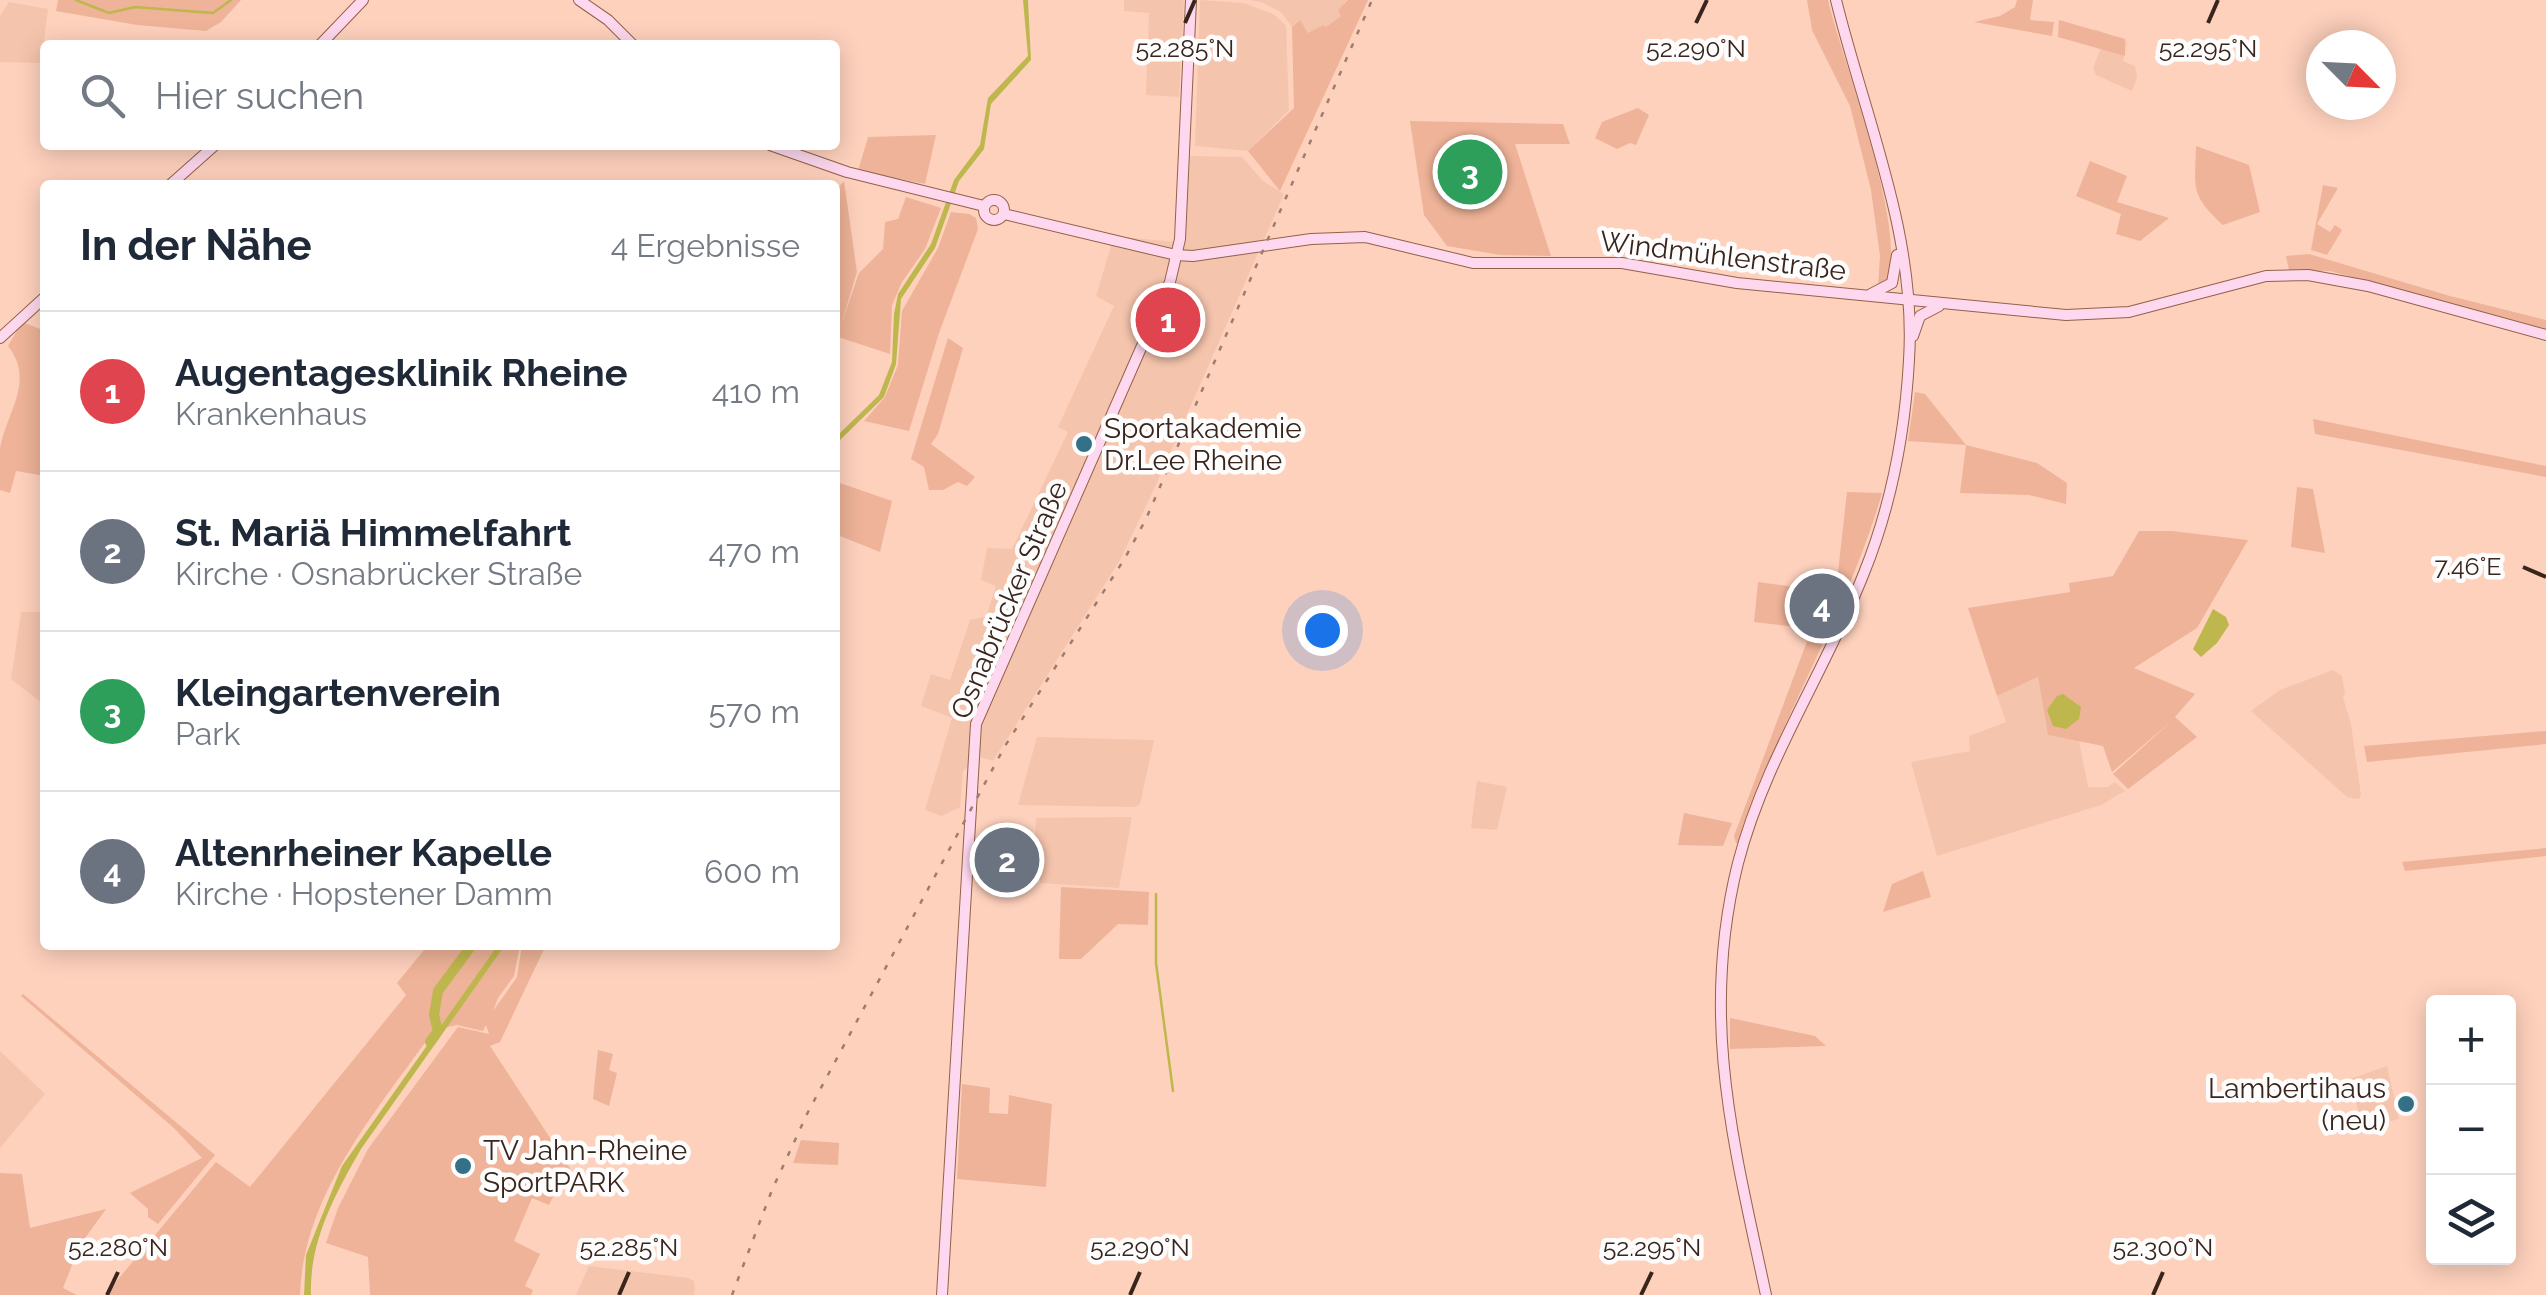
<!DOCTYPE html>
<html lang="de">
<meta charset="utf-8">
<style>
body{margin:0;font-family:Raleway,sans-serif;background:#f6f6f7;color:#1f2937}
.controls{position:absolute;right:30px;bottom:30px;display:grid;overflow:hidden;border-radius:10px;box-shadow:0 5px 25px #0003}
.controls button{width:90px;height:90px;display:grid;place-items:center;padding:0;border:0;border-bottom:2px solid #e0e1e3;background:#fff;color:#1f2937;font:50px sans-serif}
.compass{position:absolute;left:2306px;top:30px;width:90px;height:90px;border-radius:50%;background:#fff;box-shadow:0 5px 25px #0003;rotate:114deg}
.you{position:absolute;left:1322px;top:630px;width:35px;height:35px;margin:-25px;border:8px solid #fff;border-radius:50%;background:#1a73e8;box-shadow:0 0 0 15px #1a73e833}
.badge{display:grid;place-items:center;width:65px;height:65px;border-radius:50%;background:#347188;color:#fff;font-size:32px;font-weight:700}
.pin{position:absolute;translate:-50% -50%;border:5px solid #fff;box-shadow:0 2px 10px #0006}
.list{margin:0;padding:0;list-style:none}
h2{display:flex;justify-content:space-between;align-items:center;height:130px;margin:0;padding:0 40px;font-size:42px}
h2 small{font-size:32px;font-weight:400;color:#747a83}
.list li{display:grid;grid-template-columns:65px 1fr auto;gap:30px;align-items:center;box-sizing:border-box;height:160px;padding:0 40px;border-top:2px solid #e0e1e3}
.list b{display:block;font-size:38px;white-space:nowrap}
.list p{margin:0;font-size:32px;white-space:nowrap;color:#747a83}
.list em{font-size:32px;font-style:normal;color:#747a83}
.icon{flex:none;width:55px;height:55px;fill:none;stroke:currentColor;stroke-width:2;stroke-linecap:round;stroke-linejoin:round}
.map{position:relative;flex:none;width:2546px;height:1295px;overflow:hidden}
.search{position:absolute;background:#fff;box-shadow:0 5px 25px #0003;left:40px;top:40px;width:800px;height:110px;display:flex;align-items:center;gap:25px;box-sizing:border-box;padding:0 35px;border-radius:10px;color:#747a83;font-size:38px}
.panel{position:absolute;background:#fff;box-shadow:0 5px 25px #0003;left:40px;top:180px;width:800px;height:770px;border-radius:10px}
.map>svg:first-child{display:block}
.built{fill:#f5c4ad}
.green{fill:#eeb398}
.water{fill:#beb74d}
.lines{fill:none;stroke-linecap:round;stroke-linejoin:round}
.stream{stroke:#beb74d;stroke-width:2.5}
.river{stroke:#beb74d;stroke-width:10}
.secondary-casing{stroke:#92614a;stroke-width:12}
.secondary{stroke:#fed8ee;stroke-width:10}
.rail{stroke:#9e7d6e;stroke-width:2.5;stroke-dasharray:5 10;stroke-linecap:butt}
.ticks{fill:none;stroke:#3a251c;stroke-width:4}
.poi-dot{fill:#347188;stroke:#fdfdfd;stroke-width:4}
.labels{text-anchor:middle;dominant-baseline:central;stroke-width:9;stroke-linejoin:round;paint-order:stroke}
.street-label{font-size:28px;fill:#3a251c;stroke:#fdfdfd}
.poi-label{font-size:28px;fill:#3a251c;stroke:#fdfdfd;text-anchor:start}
.ticks-label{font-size:25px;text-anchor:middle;fill:#3a251c;stroke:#fdfdfd;stroke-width:9;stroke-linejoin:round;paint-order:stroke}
</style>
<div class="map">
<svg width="2546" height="1295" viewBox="0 0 2546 1295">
<rect width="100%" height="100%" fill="#fed1bd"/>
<g class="built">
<polygon points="1124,0 1184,0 1179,97 1146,95 1149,13 1124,11"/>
<polygon points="1200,0 1244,3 1275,15 1286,26 1289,110 1248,151 1195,146"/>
<polygon points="1249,0 1348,0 1344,3 1342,15 1325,28 1323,25 1308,33 1299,20 1292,27 1281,12 1261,2"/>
<polygon points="9,2 48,9 41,63 0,62 0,16"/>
<polygon points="2095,29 2127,42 2123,61 2135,66 2137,77 2132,91 2096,75 2093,68 2101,48 2090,45"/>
<polygon points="1190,156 1242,157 1263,181 1284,194 1155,487 1120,560 993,761 980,757 963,771 960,807 942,816 925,810 952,718 921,706 931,674 950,680 970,620 986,617 996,586 981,580 987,548 1012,549 1068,432 1058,427 1114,306 1096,296 1114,236 1185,243"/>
<polygon points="21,612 45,612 45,705 11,679"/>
<polygon points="2333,670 2342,676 2345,694 2343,697 2351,724 2361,795 2359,799 2347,797 2251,711 2280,690"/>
<polygon points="2038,677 2048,735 2079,741 2088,787 2108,787 2115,782 2125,791 2101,805 1937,856 1911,762 1970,751 1969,736 2006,722 1997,696"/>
<polygon points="1037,737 1154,740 1140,804 1135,807 1018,805"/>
<polygon points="1477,781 1507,787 1497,830 1471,828"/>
<polygon points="1132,817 1119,888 1040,883 1040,878 1034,873 1036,818"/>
<polygon points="0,1051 45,1094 0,1148"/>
<polygon points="2387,1066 2399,1119 2363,1129 2350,1079"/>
<polygon points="589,1266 688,1278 694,1281 695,1288 694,1295 576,1295"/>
</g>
<g class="green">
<polygon points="58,0 241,0 221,22 206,31 137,25 56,11"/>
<polygon points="1348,0 1368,0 1280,191 1248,151 1294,108 1292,27 1300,20 1308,33 1323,25 1326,27 1341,16 1338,10"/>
<path d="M1807 0H1828C1843 63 1906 223 1888 279L1878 287 1880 256 1871 190 1850 106 1812 30Z"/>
<polygon points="2017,0 2033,0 2030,20 2054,22 2052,36 1974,22 2000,16 2015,7"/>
<polygon points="2059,20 2125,39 2125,56 2058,37"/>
<polygon points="1638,108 1649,115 1636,145 1630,143 1617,149 1595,138 1602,122"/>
<polygon points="1410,121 1563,124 1570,144 1515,144 1551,256 1500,255 1447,246 1424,215"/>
<polygon points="936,135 925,184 858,171 868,137"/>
<path d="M2196 146 2249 165 2260 212 2223 225C2190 194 2195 189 2196 146Z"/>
<polygon points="2090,161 2127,176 2117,202 2169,218 2140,241 2116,234 2121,214 2076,196"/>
<polygon points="844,181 857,272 841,325 859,273 883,249 885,222 898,219 906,197 941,208 925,249 902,282 892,305 890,354 835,336 835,191"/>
<polygon points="2323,185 2338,188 2317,224 2330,232 2335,225 2342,230 2327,255 2311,250"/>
<polygon points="951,212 969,214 976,218 978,229 939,333 909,431 864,421 885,397 898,365 902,311 938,248"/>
<polygon points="2309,254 2450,296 2546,320 2546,330 2330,271 2289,270 2286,256"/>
<path d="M22 322 43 330 41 346 45 342V476L16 471 10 493 0 490C0 478 0 463 0 450 6 412 36 382 8 346Z"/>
<polygon points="948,338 963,348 938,434 931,444 975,477 967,486 958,482 943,490 929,490 924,467 911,459"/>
<polygon points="1915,392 1925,394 1966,445 2037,463 2067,483 2066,504 2029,495 1960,493 1966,445 1908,441"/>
<polygon points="2313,419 2546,466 2546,477 2315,434"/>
<polygon points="837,482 892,501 880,552 835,534"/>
<polygon points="2297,487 2313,489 2325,553 2291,547"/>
<path d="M1847 492 1882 493C1847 615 1776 723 1739 843H1736L1734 836 1809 636 1825 637 1812 599H1835Z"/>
<polygon points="2139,531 2172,531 2248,540 2197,628 2134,668 2195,694 2175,717 2197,737 2128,789 2113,774 2174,719 2112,772 2103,746 2048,735 2038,677 1997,696 1968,608 2070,592 2069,583 2113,576"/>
<polygon points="1758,582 1796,587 1806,618 1805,624 1797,627 1754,622"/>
<polygon points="2546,731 2546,744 2367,762 2364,746"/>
<polygon points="1684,813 1732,823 1723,846 1678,845"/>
<polygon points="2546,848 2546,856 2405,871 2402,862"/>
<polygon points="1923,871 1931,897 1883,912 1892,884"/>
<polygon points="1061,887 1149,892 1148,925 1118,924 1081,959 1059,959"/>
<path d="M428 945H520L514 976 498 998 493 1011 517 977 522 945H546L500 1042 490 1046 575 1176C561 1178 555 1193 549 1205L532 1198 514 1241 540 1254 525 1286 533 1290 531 1295H370L368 1257 326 1243 338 1208 368 1149 455 1031 458 1027 489 1034 486 1025 483 1031 457 1025 434 1030C377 1111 304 1192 300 1295H105L216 1162 250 1187 406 995 397 983Z"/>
<polygon points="23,994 215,1155 158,1224 148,1217 148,1209 130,1193 202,1158 174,1128 21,996"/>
<polygon points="1730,1018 1815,1036 1826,1046 1730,1049"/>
<polygon points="598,1050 613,1054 609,1070 617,1073 609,1106 593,1099"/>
<polygon points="962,1084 990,1088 989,1113 1008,1114 1009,1095 1052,1104 1046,1187 957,1179"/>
<polygon points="801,1140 839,1143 838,1165 793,1163"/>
<polygon points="0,1173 22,1174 30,1228 106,1209 80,1245 63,1288 77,1295 0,1295"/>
</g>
<g class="water">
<polygon points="1023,0 1028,0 1031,60 991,104 984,149 959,181 935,248 901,299 896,364 884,397 839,441 835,450 835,439 840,433 879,395 892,362 894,314 898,294 931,244 954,180 980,145 988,98 1028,56"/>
<polygon points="2213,609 2226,617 2229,625 2217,643 2201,657 2193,649"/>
<polygon points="2063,694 2081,707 2079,719 2066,729 2053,726 2047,710 2057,696"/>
<path d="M498 945H505L361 1149C335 1194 309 1242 311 1295H304L306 1255 342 1166Z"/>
</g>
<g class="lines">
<g class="stream">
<polyline points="76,0 109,13 135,7 213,13 231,0"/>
<polyline points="1156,894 1156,963 1173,1091"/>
</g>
<polyline class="river" points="430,1042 438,1031 434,1015 438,991 472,945"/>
<defs>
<g id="secondary">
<polyline points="579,0 608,20 633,45"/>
<polyline points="320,45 363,0"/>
<polyline points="770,145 847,172 984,206"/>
<polyline points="170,185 215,145"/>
<circle cx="994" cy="210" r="10"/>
<polyline points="1004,214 1176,255 1193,256 1311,239 1365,237 1473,263 1622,263 1737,283 2066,315 2129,312 2266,276 2308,275 2368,286 2546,335"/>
<polyline points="1871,294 1892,283 1897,255"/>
<polyline points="1913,336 1920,316 1939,306"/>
<polyline points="0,338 45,297"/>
<polyline points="942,1295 976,724 1170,282 1180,239 1191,0"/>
<path d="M1766 1295C1734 1145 1699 1018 1738 863 1765 759 1825 672 1864 573 1891 506 1905 433 1909 360 1917 236 1865 118 1836 0"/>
</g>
</defs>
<use href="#secondary" class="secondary-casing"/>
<use href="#secondary" class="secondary"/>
<polyline class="rail" points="732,1295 772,1190 808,1112 1005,746 1125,558 1146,519 1372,0"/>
</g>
<path class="ticks" d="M1185 23 1195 0M1696 23 1707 0M2208 23 2218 0M2523 567 2546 577M107 1295 118 1272M619 1295 629 1272M1130 1295 1140 1272M1641 1295 1652 1272M2153 1295 2163 1272"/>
<g class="poi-dot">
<circle cx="1084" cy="444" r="10"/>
<circle cx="2406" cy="1104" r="10"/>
<circle cx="463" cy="1166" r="10"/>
</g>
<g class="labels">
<g class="street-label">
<text transform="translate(1723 256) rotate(7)">Windmühlenstraße</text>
<text transform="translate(1009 600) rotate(-67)">Osnabrücker Straße</text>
</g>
<g class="poi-label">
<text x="1104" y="428">Sportakademie<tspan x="1104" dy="32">Dr.Lee Rheine</tspan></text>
<text x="2386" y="1088" text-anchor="end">Lambertihaus<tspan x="2386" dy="32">(neu)</tspan></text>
<text x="483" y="1150">TV Jahn-Rheine<tspan x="483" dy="32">SportPARK</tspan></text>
</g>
</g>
<g class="ticks-label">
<text x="1185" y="57">52.285°N</text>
<text x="1696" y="57">52.290°N</text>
<text x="2208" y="57">52.295°N</text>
<text x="2468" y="575">7.46°E</text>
<text x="118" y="1256">52.280°N</text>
<text x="629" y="1256">52.285°N</text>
<text x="1140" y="1256">52.290°N</text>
<text x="1652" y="1256">52.295°N</text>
<text x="2163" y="1256">52.300°N</text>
</g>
</svg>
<div class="controls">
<button>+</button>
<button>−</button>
<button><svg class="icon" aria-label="layers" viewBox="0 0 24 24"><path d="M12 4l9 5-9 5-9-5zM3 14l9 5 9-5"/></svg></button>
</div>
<svg class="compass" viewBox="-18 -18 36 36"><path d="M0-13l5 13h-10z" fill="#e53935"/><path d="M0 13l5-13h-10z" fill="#747a83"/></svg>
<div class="you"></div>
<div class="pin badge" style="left:1168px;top:320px;background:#e0444e">1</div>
<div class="pin badge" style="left:1007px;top:860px;background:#6b7280">2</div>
<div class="pin badge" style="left:1470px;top:172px;background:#2e9e5b">3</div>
<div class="pin badge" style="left:1822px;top:606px;background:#6b7280">4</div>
<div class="search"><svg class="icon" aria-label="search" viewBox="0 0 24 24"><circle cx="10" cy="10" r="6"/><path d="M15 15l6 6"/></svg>Hier suchen</div>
<section class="panel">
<h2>In der Nähe<small>4 Ergebnisse</small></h2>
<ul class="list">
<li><span class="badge" style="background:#e0444e">1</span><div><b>Augentagesklinik Rheine</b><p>Krankenhaus</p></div><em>410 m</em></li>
<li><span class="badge" style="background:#6b7280">2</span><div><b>St. Mariä Himmelfahrt</b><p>Kirche · Osnabrücker Straße</p></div><em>470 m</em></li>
<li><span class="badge" style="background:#2e9e5b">3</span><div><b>Kleingartenverein</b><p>Park</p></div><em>570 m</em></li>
<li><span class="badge" style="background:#6b7280">4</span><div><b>Altenrheiner Kapelle</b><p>Kirche · Hopstener Damm</p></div><em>600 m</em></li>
</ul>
</section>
</div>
